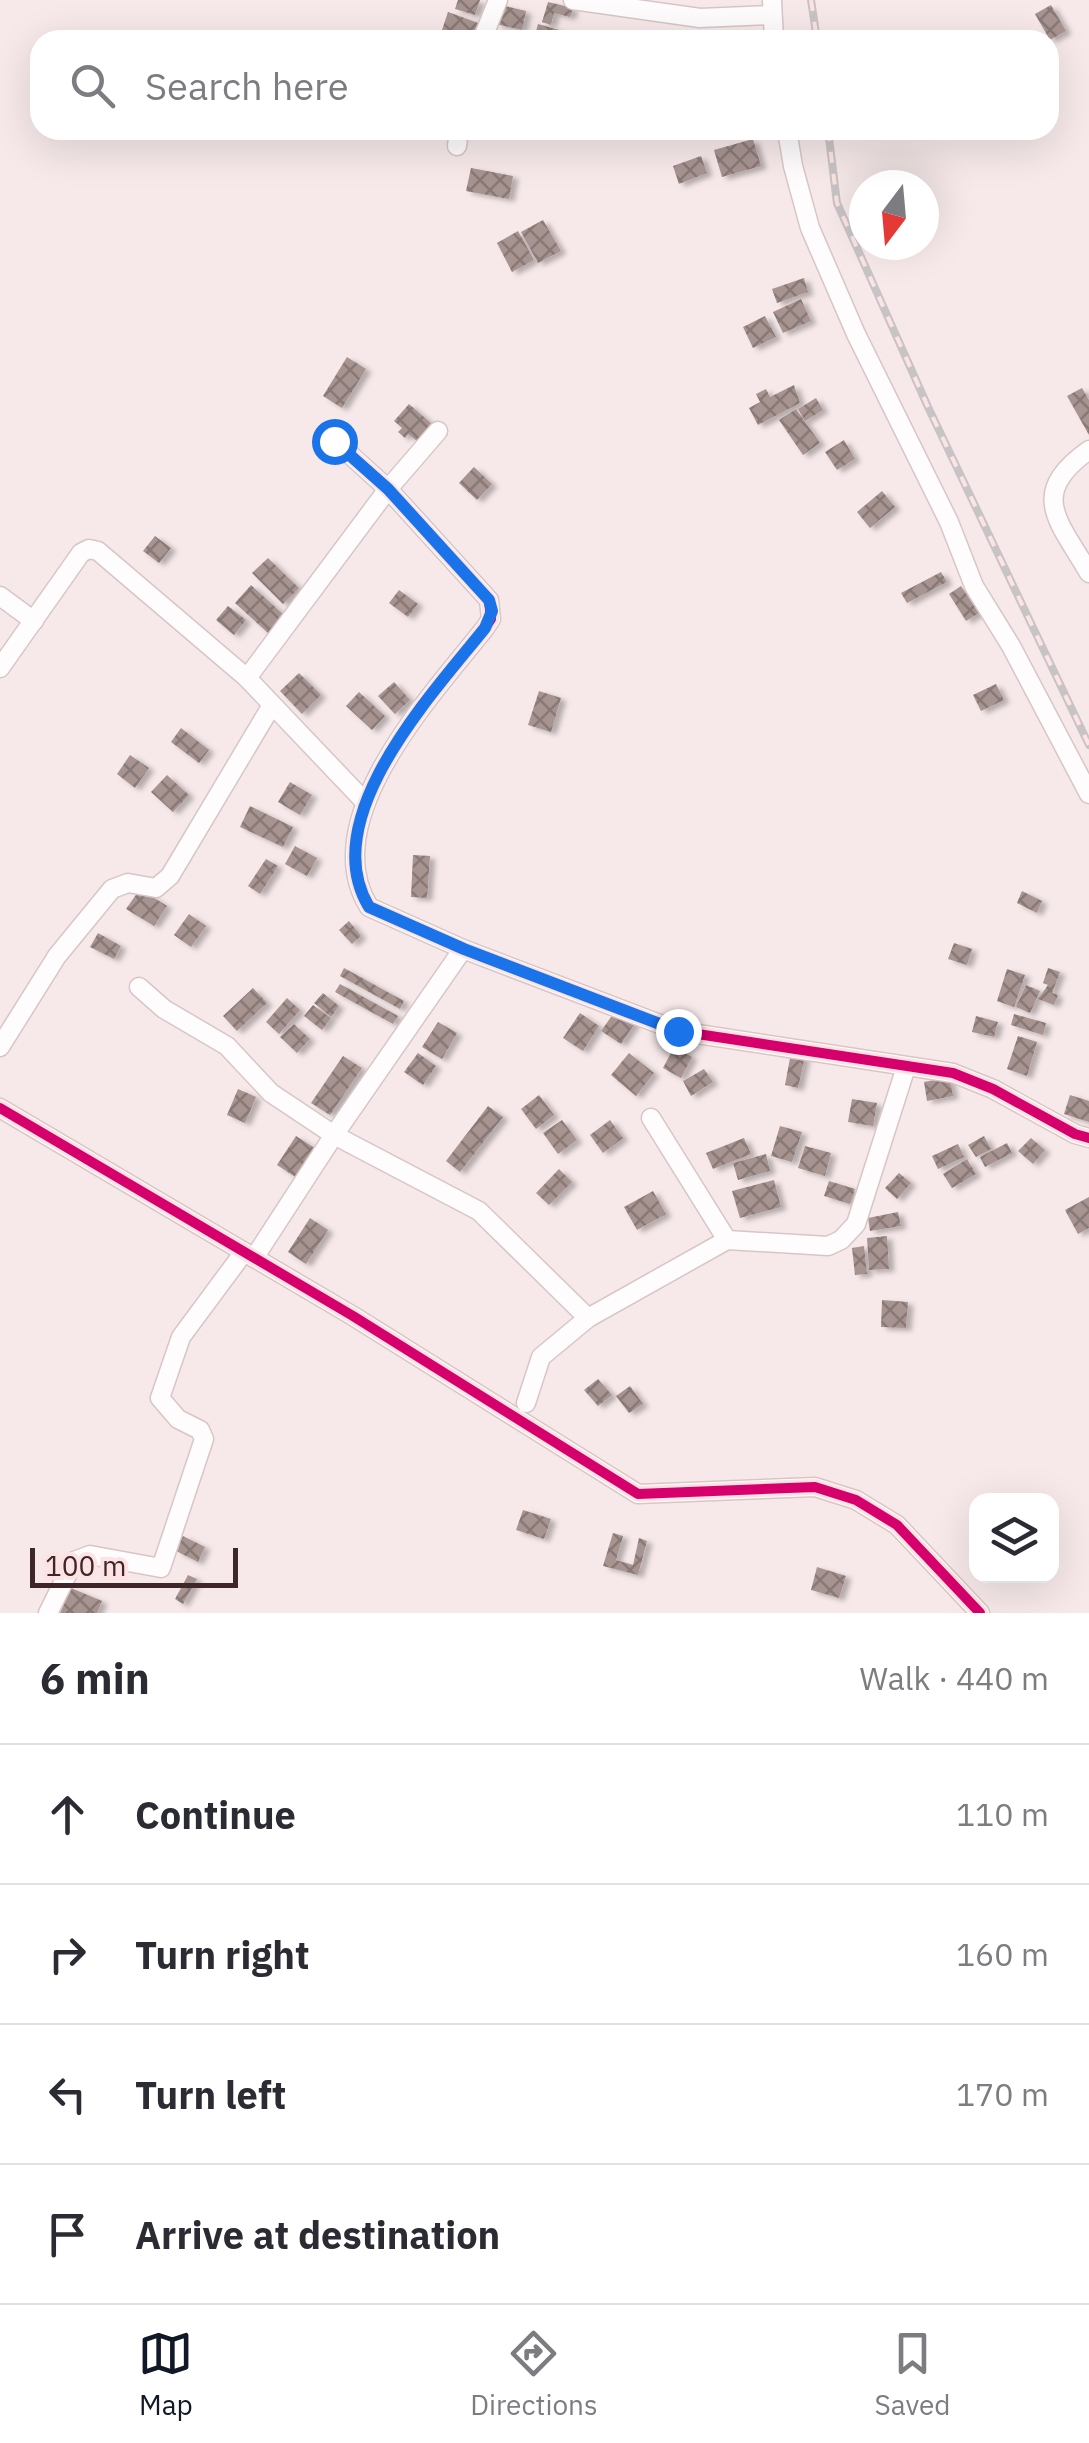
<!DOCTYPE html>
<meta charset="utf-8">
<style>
body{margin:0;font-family:"IBM Plex Sans",sans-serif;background:#f7f7f7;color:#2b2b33}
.controls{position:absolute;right:30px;bottom:30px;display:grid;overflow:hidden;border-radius:20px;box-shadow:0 10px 40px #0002}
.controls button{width:90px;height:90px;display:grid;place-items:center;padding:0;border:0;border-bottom:2px solid #e1e1e2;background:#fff;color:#2b2b33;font:50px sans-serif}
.compass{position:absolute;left:849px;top:170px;width:90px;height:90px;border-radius:50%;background:#fff;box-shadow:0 10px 40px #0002;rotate:196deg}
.scale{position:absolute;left:30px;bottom:25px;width:208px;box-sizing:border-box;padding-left:10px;border:5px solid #3f2729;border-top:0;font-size:28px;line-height:35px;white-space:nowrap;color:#3f2729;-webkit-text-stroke:8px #fde3e4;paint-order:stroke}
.stop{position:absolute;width:30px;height:30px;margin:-22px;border:8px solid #1a73e8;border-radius:50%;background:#fff}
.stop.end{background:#1a73e8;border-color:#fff;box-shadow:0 2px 10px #0008}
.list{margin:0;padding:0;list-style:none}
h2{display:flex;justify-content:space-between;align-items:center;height:130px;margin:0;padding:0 40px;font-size:42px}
h2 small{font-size:32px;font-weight:400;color:#7c7c81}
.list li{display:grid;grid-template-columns:65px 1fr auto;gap:30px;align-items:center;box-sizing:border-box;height:140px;padding:0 40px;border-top:2px solid #e1e1e2}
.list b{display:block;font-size:38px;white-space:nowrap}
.list em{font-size:32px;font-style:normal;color:#7c7c81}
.icon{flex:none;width:55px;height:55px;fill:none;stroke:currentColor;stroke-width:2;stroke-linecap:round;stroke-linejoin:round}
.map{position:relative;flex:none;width:1089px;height:1613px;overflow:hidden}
.search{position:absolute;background:#fff;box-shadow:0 10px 40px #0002;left:30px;right:30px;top:30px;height:110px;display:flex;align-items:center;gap:25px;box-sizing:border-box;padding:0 35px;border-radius:30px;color:#7c7c81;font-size:38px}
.sheet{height:690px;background:#fff}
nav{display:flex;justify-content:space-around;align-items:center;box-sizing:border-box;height:140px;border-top:2px solid #e1e1e2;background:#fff;font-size:28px;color:#7c7c81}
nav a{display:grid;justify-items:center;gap:5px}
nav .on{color:#111827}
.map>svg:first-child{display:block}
.building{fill:url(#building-cross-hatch);filter:url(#shadow)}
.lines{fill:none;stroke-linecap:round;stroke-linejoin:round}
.minor-casing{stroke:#d8c6c7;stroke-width:21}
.minor{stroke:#fefcfc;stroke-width:18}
.rail-casing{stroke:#c8c3c4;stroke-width:8}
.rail{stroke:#fde3e4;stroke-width:4;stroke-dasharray:11;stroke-linecap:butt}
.cycleway-casing{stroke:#fde3e4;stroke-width:16}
.cycleway{stroke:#d6006c;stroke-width:10}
.route{stroke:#1a73e8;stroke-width:12}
</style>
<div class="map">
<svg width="1089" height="1613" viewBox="0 0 1089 1613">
<defs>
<pattern id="building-cross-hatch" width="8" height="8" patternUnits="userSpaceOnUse" patternTransform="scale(2.5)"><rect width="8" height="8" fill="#a79491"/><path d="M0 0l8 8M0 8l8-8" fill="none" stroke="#897976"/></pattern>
<filter id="shadow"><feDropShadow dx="5.5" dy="3" stdDeviation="2.5" flood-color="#0004"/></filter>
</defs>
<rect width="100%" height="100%" fill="#f7e9ea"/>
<g class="building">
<polygon points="458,0 480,0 475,15 455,9"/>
<polygon points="548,2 573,8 570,17 554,13 551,25 542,22"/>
<polygon points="501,5 526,11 522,30 496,24"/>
<polygon points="1051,5 1066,31 1050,40 1035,14"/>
<polygon points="448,12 481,24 476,40 461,40 441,33"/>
<polygon points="538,24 563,31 561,40 535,35"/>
<polygon points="753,139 761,166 722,177 714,150"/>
<polygon points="701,156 707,173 679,184 673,166"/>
<polygon points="471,168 513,176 509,199 466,191"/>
<polygon points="543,220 561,251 538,263 521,232"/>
<polygon points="518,231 534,260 512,272 497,243"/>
<polygon points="804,278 808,292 777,303 772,289"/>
<polygon points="801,299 811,321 783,333 773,312"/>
<polygon points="765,316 776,337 753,348 743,327"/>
<polygon points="347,357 366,369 342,408 323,396"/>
<polygon points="794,385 800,403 758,425 749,408 760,402 756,394 766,389 770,397"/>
<polygon points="1082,388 1089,400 1089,435 1067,396"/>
<polygon points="816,398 823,410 805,421 798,409"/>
<polygon points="409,404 432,424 417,441 408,434 405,438 398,432 402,428 394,421"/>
<polygon points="796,409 820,443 803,455 779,420"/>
<polygon points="844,440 855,459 837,470 825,452"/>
<polygon points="474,467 492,484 477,500 459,483"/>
<polygon points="882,491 895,507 870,528 857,512"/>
<polygon points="155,536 171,548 159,563 143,551"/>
<polygon points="268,558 299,588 283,604 252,573"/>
<polygon points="941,572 947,582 907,603 901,593"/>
<polygon points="251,585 285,616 268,633 235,603"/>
<polygon points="961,586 979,613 966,621 949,594"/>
<polygon points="399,590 418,604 408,617 389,603"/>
<polygon points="228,606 246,620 234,635 216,620"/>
<polygon points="299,673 321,695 302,714 280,691"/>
<polygon points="394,682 410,700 395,714 378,696"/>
<polygon points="996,684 1004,700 981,711 973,695"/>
<polygon points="539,691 561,698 551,732 528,725"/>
<polygon points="359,692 385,716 372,730 346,706"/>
<polygon points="181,728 209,750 199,763 171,742"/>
<polygon points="130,755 149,768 135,788 117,774"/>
<polygon points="167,775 189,795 173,812 151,792"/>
<polygon points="290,782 312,795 300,815 278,802"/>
<polygon points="250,806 293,827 283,847 240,827"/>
<polygon points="295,846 317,858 307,876 285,864"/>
<polygon points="413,855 430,856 427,898 411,897"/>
<polygon points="266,859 278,866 260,894 248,886"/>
<polygon points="140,889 167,906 154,926 126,909"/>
<polygon points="1022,891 1042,901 1037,913 1017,903"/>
<polygon points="189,914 206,926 191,947 174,935"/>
<polygon points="349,921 361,936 352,944 339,930"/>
<polygon points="98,933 121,946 114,959 90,947"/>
<polygon points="954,943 972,949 967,965 948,959"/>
<polygon points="344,968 404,1001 400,1009 340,976"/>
<polygon points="1048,968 1060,972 1052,993 1058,995 1054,1005 1038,999 1048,985 1043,983"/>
<polygon points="1007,969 1025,975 1014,1007 997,1001"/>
<polygon points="340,984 398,1016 393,1024 335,992"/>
<polygon points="1026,985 1040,991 1030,1013 1016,1007"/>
<polygon points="253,988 267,1003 237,1031 223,1016"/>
<polygon points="323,993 339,1006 331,1017 314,1003"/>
<polygon points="287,998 300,1010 279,1034 266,1022"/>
<polygon points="313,1005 331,1018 322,1030 304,1016"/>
<polygon points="616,1010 635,1023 621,1044 601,1031"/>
<polygon points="580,1013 599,1026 583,1051 563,1038"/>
<polygon points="1014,1014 1046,1023 1043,1035 1011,1025"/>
<polygon points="976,1016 998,1022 994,1037 972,1032"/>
<polygon points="438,1022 457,1033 442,1059 422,1047"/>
<polygon points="294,1024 310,1039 297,1053 280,1037"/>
<polygon points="1018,1036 1037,1042 1027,1076 1007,1069"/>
<polygon points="674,1047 692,1057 681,1078 663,1068"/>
<polygon points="418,1053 436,1066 423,1085 404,1072"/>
<polygon points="629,1053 654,1073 636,1096 611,1075"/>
<polygon points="791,1053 805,1056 798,1088 785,1085"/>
<polygon points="343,1056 362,1068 330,1115 311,1103"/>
<polygon points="704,1069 713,1082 691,1096 683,1081"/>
<polygon points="949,1077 953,1096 927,1101 924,1082"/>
<polygon points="238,1089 256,1097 245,1123 227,1115"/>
<polygon points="539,1095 554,1115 536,1129 521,1109"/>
<polygon points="1070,1095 1089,1101 1089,1122 1064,1114"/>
<polygon points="852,1099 877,1103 873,1126 848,1122"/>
<polygon points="488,1106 503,1117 460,1172 446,1161"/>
<polygon points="562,1120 577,1140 558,1154 543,1133"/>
<polygon points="610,1120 623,1138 603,1153 590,1135"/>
<polygon points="780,1126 802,1132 792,1162 771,1156"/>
<polygon points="296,1136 316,1149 297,1178 277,1165"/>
<polygon points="984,1136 991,1149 976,1157 968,1145"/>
<polygon points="744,1138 751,1154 713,1169 706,1153"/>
<polygon points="1031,1138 1045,1150 1033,1164 1018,1151"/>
<polygon points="1007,1143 1012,1153 985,1167 980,1157"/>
<polygon points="958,1144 964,1157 938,1169 932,1156"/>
<polygon points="805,1146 831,1153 825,1176 798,1168"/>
<polygon points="766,1154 770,1171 738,1180 733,1163"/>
<polygon points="967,1159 976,1174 952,1188 943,1174"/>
<polygon points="559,1169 572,1182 549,1205 536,1193"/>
<polygon points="899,1173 911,1183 897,1199 885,1188"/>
<polygon points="774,1180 781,1207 740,1218 732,1191"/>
<polygon points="829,1181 855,1189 850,1204 824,1196"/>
<polygon points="653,1191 666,1214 637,1230 624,1207"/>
<polygon points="1089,1197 1089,1228 1078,1234 1065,1210"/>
<polygon points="898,1212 901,1226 870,1231 868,1218"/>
<polygon points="310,1218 328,1230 306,1264 288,1252"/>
<polygon points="887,1236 889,1269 869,1270 867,1238"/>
<polygon points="864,1246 867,1274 855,1275 852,1248"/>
<polygon points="882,1300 908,1302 906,1328 881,1327"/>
<polygon points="598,1379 612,1395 598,1406 584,1390"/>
<polygon points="630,1386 643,1404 629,1413 616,1396"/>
<polygon points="523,1510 551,1519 544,1539 516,1530"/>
<polygon points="613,1533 623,1536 616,1560 633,1565 639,1538 647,1541 638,1575 603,1566"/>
<polygon points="183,1536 205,1547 198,1562 176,1551"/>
<polygon points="817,1567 846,1576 839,1598 811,1590"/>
<polygon points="188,1575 197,1579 183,1604 175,1599"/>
<polygon points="71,1588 102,1601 97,1613 60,1613"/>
</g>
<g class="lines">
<defs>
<g id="minor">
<polyline points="573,0 700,18 771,15"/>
<polyline points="772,0 774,40"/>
<polyline points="482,40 498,0"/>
<polyline points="787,130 793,166 810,228 856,334 949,522 974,586 1011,646 1089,794"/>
<polyline points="457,146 459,130"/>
<path d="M335 441 388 489 489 600 491 619 485 628C434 693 314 819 369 907L463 949 678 1031 953 1073 993 1089 1075 1134 1089 1138"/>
<path d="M1089 450C1027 494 1059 521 1089 573"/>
<polyline points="0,596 34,621"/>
<polyline points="0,668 81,553 89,549 98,551 247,678 365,802"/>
<polyline points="247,678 388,489 438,431"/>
<polyline points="139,987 164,1009 227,1046 271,1093 334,1135 479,1211 588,1318"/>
<polyline points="0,1047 57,956 112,889 128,883 156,888 170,876 272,705"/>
<polyline points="0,1108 353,1316 638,1494 815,1487 856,1500 897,1525 980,1613"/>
<polyline points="651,1118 727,1240"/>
<polyline points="254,1258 334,1135 463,949"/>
<polyline points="526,1403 541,1357 588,1318 727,1240 828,1246 841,1240 856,1224 906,1067"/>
<polyline points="48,1613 74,1561 90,1555 161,1568 204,1439 200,1430 178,1419 160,1398 181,1337 244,1252"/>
</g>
</defs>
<use href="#minor" class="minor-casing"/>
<use href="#minor" class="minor"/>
<defs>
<g id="rail">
<polyline points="811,0 817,40"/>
<polyline points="828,130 837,203 928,407 1089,745"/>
</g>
</defs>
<use href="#rail" class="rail-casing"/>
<use href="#rail" class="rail"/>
<defs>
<g id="cycleway">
<path d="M335 441 388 489 489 600 491 619 485 628C434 693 314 819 369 907L463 949 678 1031 953 1073 993 1089 1075 1134 1089 1138"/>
<polyline points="0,1108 353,1316 638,1494 815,1487 856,1500 897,1525 980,1613"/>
</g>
</defs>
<use href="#cycleway" class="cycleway-casing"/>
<use href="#cycleway" class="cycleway"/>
</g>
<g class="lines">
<path class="route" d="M334 441 388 489 489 600 492 611 485 628C433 693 315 818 369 907L464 949 678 1031"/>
</g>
</svg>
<div class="controls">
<button><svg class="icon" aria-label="layers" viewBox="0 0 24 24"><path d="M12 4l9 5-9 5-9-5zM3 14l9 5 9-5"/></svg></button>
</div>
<svg class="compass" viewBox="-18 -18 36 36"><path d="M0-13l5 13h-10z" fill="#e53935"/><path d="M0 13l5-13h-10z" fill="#7c7c81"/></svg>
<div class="scale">100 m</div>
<div class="stop" style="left:334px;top:441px"></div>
<div class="stop end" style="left:678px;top:1031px"></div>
<div class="search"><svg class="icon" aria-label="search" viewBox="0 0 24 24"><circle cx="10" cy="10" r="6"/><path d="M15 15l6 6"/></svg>Search here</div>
</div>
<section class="sheet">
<h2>6 min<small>Walk · 440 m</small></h2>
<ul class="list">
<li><svg class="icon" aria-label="ahead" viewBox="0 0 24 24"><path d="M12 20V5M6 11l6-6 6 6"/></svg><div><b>Continue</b></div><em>110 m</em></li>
<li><svg class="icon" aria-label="right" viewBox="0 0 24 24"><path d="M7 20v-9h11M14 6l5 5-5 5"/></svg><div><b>Turn right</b></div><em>160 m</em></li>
<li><svg class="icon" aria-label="left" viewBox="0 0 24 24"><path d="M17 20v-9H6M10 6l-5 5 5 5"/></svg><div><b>Turn left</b></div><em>170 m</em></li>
<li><svg class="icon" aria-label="arrive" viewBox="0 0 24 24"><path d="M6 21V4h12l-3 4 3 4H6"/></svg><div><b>Arrive at destination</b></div></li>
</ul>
</section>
<nav>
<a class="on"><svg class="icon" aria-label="map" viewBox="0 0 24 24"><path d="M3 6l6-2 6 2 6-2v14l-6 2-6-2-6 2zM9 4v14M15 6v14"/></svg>Map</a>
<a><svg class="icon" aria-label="directions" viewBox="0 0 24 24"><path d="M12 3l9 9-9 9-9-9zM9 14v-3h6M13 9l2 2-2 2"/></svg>Directions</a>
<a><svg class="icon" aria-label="saved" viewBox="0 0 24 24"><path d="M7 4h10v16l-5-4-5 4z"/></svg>Saved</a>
</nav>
